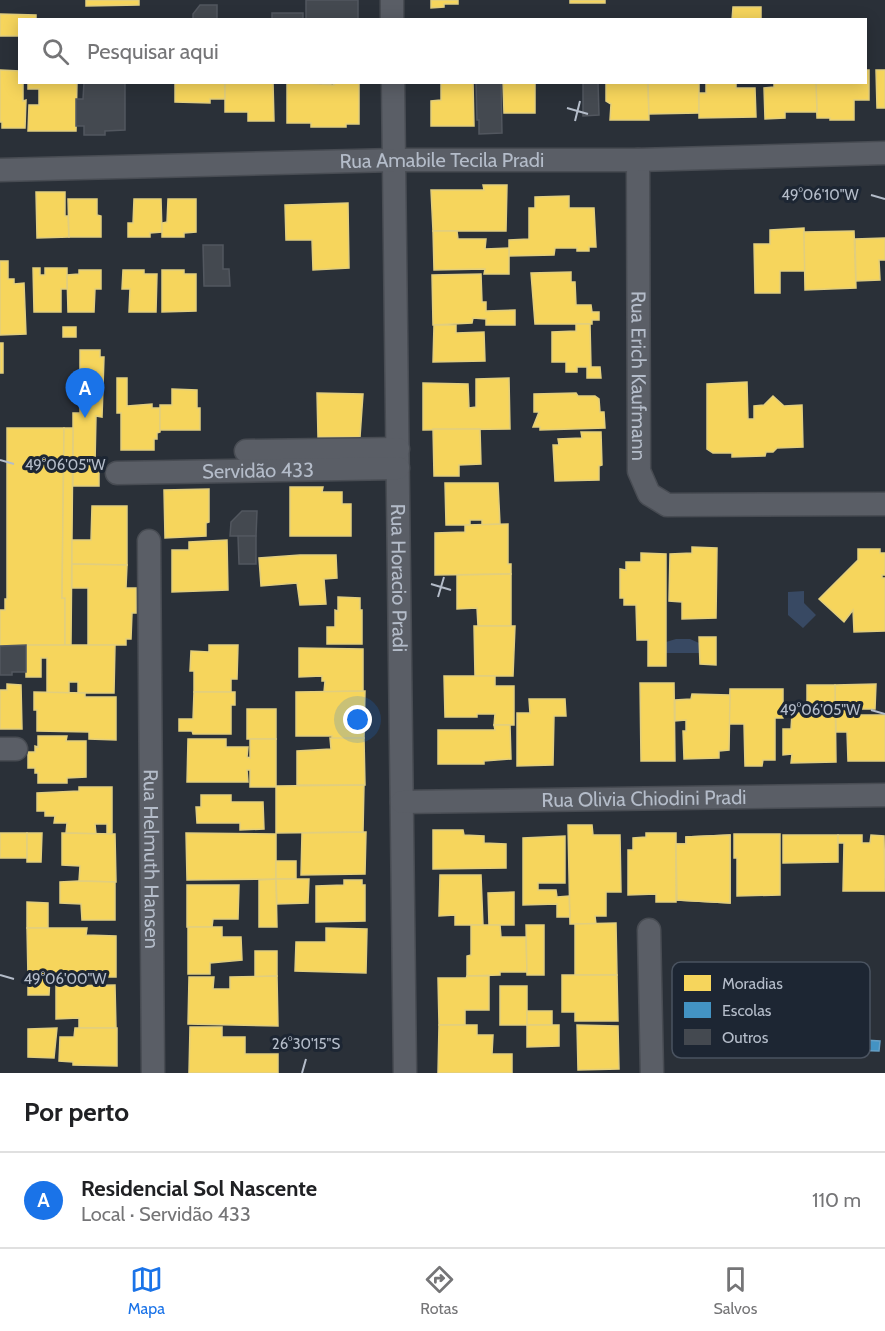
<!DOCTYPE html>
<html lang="pt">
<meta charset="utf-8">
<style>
body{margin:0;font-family:Cabin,sans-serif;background:#f2f2f2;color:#202124}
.you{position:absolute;left:358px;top:720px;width:21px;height:21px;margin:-15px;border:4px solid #fff;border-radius:50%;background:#1a73e8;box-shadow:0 0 0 9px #1a73e833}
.badge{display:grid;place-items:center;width:39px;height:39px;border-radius:50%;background:#1a73e8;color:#fff;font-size:20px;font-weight:700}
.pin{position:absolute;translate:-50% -50px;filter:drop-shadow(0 2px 3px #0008)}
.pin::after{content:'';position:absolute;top:32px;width:21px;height:18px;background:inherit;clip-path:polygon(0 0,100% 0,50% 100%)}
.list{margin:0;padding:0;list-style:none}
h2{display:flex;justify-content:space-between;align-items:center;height:78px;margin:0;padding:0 24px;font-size:26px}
h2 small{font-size:20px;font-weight:400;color:#757577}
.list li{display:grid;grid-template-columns:39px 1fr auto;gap:18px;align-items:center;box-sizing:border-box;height:96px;padding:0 24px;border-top:2px solid #e0e0e0}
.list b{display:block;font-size:22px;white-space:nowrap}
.list p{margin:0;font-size:20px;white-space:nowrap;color:#757577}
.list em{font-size:20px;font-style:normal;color:#757577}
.icon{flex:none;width:33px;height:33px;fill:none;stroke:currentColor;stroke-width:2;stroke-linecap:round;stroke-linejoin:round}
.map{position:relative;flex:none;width:885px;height:1073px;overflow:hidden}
.search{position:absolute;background:#fff;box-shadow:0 3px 15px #0003;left:18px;right:18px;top:18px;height:66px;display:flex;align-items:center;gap:15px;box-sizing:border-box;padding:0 21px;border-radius:0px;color:#757577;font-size:22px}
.sheet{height:174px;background:#fff}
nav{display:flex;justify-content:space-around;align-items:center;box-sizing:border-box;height:84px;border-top:2px solid #e0e0e0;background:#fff;font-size:16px;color:#757577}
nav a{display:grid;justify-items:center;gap:3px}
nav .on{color:#1a73e8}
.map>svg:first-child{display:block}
.water{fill:#384963}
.homes{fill:#f6d55c;stroke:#e2ce7d;stroke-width:1.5}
.schools{fill:#4393c3;stroke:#659fc5;stroke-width:1.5}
.building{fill:#444950;stroke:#52575f;stroke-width:1.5}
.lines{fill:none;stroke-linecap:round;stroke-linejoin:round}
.street-casing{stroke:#484c53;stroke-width:25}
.street{stroke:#5a5e66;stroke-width:22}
.ticks{fill:none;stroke:#b4bcc9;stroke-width:2}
.labels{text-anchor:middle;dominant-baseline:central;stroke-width:6;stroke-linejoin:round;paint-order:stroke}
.street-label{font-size:20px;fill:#b4bcc9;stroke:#1d2633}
.key{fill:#1d2633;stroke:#4a5360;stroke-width:1.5}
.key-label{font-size:16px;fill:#b4bcc9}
.ticks-label{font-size:15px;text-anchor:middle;fill:#b4bcc9;stroke:#1d2633;stroke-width:6;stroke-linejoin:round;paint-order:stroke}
</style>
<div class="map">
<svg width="885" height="1073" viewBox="0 0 885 1073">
<rect width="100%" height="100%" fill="#2a3038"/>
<g class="water">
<polygon points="804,591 804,603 816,615 803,628 788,615 788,592"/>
<polygon points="676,639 690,639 699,643 699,653 666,653 666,642"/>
</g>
<g class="homes">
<polygon points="86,0 139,0 139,5 86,6"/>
<polygon points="431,0 458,0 458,4 444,4 444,7 431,8"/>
<rect x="570" y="0" width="35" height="3"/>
<polygon points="733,7 761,7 761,20 732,20"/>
<polygon points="0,14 36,15 36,20 20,20 20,36 0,36"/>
<polygon points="0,70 20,71 20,82 23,82 23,101 26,100 25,128 2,128 2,122 0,122"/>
<polygon points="866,70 869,70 869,100 854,100 854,120 830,120 830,118 817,118 816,82 866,82"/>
<polygon points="876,70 885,70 885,108 877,108"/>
<polygon points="28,82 77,82 76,131 28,131 29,105 39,105 39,89 28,89"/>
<polygon points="175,82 225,82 225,99 210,99 210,103 175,102"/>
<polygon points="225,82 273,82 274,121 248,121 248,112 225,112"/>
<polygon points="287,82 334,85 334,83 359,83 359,124 346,124 346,127 311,127 311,123 287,123"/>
<polygon points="441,82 473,82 474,126 431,126 431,101 441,100"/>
<polygon points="503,82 535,82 535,113 504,113"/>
<polygon points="626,82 648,82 649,120 610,120 611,104 606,101 606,83"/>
<polygon points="648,82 699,82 699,113 649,114"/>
<polygon points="706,82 736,82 736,88 755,88 756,117 699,118 699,93 706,93"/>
<polygon points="774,82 816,82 817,112 785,112 785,118 765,119 764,88 774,87"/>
<polygon points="483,185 507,185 506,231 433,231 431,190 484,190"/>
<polygon points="36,192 65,192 65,216 68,216 69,237 37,238"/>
<polygon points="569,196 569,208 594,208 596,247 589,247 589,251 577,251 577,248 555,248 554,255 509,256 509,240 529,239 529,208 535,208 535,197"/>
<polygon points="68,199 97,199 97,215 101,216 101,237 69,237"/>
<polygon points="134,199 161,199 162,232 150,233 150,237 128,237 128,223 133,223"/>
<polygon points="168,199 196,199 196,232 184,233 184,237 162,237 162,223 167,222"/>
<polygon points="348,203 349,268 313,270 312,240 286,240 285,205"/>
<polygon points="804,228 805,271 780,271 780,293 755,293 754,244 770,244 770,230"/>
<polygon points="433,231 457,231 458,239 486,239 485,249 509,248 509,274 484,274 485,269 434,270"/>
<polygon points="854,231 856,288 805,290 804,232"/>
<polygon points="885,238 885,260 879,260 880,280 856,281 855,239"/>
<polygon points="0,261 8,261 8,279 14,279 14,284 24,283 26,334 0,335"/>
<polygon points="33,268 40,268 40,275 45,275 45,268 67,268 67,289 61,289 61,312 34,312"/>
<polygon points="79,270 101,270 101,289 95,289 94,312 68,312 67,275 79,274"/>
<polygon points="123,270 144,270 144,274 157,274 156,312 129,312 130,289 122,289"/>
<polygon points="162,270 184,270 184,274 196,274 196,311 162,312"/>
<polygon points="571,272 571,282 575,282 576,305 591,305 592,312 599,312 599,320 592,320 592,324 535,324 531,273"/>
<polygon points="481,274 482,302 486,302 486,311 515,310 515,325 486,325 486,319 473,318 472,323 433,325 432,275"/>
<polygon points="576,324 590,324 591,367 600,367 601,378 587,378 587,367 577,367 577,372 566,372 566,362 552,362 552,332 576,331"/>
<polygon points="434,325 456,325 456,333 484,332 485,361 433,362"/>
<rect x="63" y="327" width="13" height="10"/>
<rect x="0" y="343" width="3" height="30"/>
<polygon points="80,350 100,350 100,357 104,357 102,417 96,416 95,464 99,464 99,486 73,486 73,413 80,413"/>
<polygon points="117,378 127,378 127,406 152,404 152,408 160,408 160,432 157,433 157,439 154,439 154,450 121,450 121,413 117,413"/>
<polygon points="509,378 510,429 423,430 423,383 468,384 469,408 476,407 476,379"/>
<polygon points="747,382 748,419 754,419 754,406 764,405 773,396 784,406 802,405 803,447 777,448 773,452 766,452 765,456 732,457 732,453 713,453 707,449 707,384"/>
<polygon points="172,389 197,390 197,408 200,408 200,430 160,430 160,405 172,405"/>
<polygon points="317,393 363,394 360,437 318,437"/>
<polygon points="576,393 578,396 595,396 599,399 600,412 604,412 605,428 540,430 540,427 533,427 539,412 534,412 534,394"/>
<polygon points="7,428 64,428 62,598 65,598 65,645 0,646 0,610 5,610 5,599 7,599"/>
<polygon points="64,428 73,428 71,645 65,645 65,598 62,598"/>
<polygon points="433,429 480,429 481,464 459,465 459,476 434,476"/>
<polygon points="581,432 601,432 602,465 599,466 599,480 555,481 553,445 559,445 558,439 582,438"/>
<polygon points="445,483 498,483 500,524 482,525 482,520 470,520 470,525 446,525"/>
<polygon points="290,487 323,487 322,492 342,492 342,504 351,504 351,536 290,536"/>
<polygon points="209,489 209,522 206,523 206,536 165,538 164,490"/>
<polygon points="92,506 127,506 127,565 72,564 72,540 91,540"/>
<polygon points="508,524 508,564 511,564 511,574 435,575 435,533 465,532 465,525"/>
<polygon points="227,540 228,590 172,592 172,550 189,550 189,542"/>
<polygon points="692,547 717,548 716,618 682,619 682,602 669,601 670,554 692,553"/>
<polygon points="858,549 880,549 880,553 885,553 885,575 882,575 882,578 885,578 885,631 854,632 853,610 844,622 819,599 858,560"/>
<polygon points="641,553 666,554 666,666 648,666 648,640 637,640 636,605 624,605 624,598 620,598 620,569 626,570 626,562 641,562"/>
<polygon points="300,555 336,555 337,578 324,579 326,604 300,605 297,583 261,586 259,558"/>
<polygon points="72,564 127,565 126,588 136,588 136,613 132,613 131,639 126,639 126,645 88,645 88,588 72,588"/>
<polygon points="511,574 511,626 478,626 477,608 457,609 457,575"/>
<polygon points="338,597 360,598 360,610 362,610 362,644 327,644 327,627 335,627 335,610 338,611"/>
<polygon points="474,626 515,626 513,676 475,676"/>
<polygon points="699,637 716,637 716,665 700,664"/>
<polygon points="26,645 115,645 114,693 78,693 78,682 69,682 69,693 47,693 47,658 41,658 41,677 26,677"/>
<polygon points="209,645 238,645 237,679 231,679 231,692 194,692 194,671 190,671 191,651 209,652"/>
<polygon points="299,648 363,649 363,691 324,692 325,681 322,681 322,676 299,677"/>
<polygon points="444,676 495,676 495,686 514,686 514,725 494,725 495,714 477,714 477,717 445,717"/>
<polygon points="640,683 674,683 675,761 641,761"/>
<polygon points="7,684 21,685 22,729 0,729 0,690 7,690"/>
<polygon points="876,684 875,709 850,709 851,715 885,715 885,761 848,761 847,732 836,732 835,685"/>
<polygon points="807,685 835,685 836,762 791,763 792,754 783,755 783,729 791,729 792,713 807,713"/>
<polygon points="730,689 783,689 783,718 775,718 775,760 763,760 762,766 745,766 744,724 729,724"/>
<polygon points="365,691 364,738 332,739 332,736 296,736 296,692"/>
<polygon points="34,692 85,693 85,697 116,697 116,740 89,739 89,732 37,731 37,710 34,710"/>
<polygon points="194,692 235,692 235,705 231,705 231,734 193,734 192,731 179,731 179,719 193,719"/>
<polygon points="692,694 730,695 729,750 719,751 719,758 684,759 683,731 686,731 686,720 675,721 675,700 691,699"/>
<polygon points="529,699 565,699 566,716 554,716 553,765 517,766 517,713 530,713"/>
<rect x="247" y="709" width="29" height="30"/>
<polygon points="494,725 510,725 511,759 484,761 484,764 438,764 438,730 495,730"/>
<polygon points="38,736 67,736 66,741 86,741 86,777 67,778 67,783 38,783 38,773 35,773 35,768 28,768 28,752 35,752 35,746 38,747"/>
<polygon points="330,738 364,738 365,785 297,785 297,751 331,749"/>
<polygon points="188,739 226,739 226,747 248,747 247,757 250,758 250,739 276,739 276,787 250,787 250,770 247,770 248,782 187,782"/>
<polygon points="364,785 363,832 276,833 276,786"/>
<polygon points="79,787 112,787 112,833 107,834 107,824 95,824 96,834 66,833 67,823 54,823 55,816 45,816 45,811 37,811 37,793 79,791"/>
<polygon points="201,795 231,795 231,802 263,802 264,829 240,830 240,823 197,823 196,807 201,807"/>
<polygon points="568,825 592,825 593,835 620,835 621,892 606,892 606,916 595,916 596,924 570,924"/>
<polygon points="433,830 463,830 464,835 484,836 484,843 506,844 506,868 433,869"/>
<polygon points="366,832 365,874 301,875 302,833"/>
<rect x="0" y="833" width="27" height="25"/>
<polygon points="27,833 42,833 41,862 27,862"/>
<polygon points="62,833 115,834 116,882 79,881 80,866 62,865"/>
<polygon points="186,833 276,834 276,879 187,880"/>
<polygon points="646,833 676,833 676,902 656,902 656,894 628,895 628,850 633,850 633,838 646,837"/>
<polygon points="734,834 780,834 780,895 737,896 737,858 734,858"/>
<polygon points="730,835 730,903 677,900 676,844 686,844 686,837"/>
<polygon points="730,835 730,903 677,900 676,844 686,844 686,837"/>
<polygon points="838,835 838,862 783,863 783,835"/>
<polygon points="838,835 862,835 862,843 870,843 871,835 884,836 885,891 843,891 844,843 838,843"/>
<polygon points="565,836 565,883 538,883 538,890 556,890 557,897 569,896 570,917 557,917 557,904 523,905 523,838"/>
<rect x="276" y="861" width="20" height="18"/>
<polygon points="440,875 481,875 483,925 455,925 455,915 439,916"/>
<polygon points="276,879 277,927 259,927 259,880"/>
<polygon points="276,879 309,879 308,903 277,904"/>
<polygon points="344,880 362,880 362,885 365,885 365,921 316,922 316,886 344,885"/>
<polygon points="79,881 115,882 115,920 82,920 81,904 60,903 60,882"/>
<polygon points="187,885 239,885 238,919 213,919 212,927 187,927"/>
<polygon points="514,892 514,925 489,925 488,893"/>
<polygon points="27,902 48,903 48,928 27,928"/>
<polygon points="616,923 617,975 575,975 575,924"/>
<polygon points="471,925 500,925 501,937 526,937 527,972 500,972 500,975 467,976 467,956 471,955"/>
<polygon points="526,925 544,925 544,975 527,975"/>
<polygon points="188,927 222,927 222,937 241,937 242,960 210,963 210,974 188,974"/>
<polygon points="27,928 87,928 86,935 116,936 116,977 28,977"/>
<polygon points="326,928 367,929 366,973 295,971 296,942 326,942"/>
<polygon points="255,951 277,951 277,976 255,977"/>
<polygon points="562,975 617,975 618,1021 575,1021 575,1012 562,1012"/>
<polygon points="277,976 278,1026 188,1024 189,977 214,977 213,989 230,989 230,977"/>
<polygon points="467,976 489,976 489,1010 465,1010 465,1025 439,1025 438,978 466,978"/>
<polygon points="28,977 50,977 49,995 28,995"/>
<polygon points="115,985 116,1028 79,1028 79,1018 56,1019 56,986"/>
<rect x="500" y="986" width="27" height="39"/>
<rect x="527" y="1011" width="25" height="14"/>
<polygon points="439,1025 477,1025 477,1035 493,1035 492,1054 512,1054 512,1073 438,1073"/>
<polygon points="527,1025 559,1025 559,1046 527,1047"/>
<polygon points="577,1025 618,1026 619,1069 578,1070"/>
<polygon points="190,1027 222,1027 222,1037 245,1037 245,1054 278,1054 278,1073 189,1073"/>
<polygon points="57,1028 54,1058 28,1057 28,1029"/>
<polygon points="75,1028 117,1028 117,1066 73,1065 73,1062 59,1061 60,1037 74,1037"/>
</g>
<polygon class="schools" points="847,1039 880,1041 879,1051 846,1050"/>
<g class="building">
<polygon points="306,0 358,0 358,19 306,20"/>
<polygon points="200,5 217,5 217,20 193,20 193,14"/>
<rect x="272" y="13" width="31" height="7"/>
<polygon points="84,82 125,82 125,130 105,131 105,135 84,135 84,126 76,126 76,99 83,99"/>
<polygon points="476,82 501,82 502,133 479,134 479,120 477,120"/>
<polygon points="583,82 598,82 599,115 583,116"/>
<polygon points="203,245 223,245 223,269 229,269 230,286 204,286"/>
<polygon points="242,511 257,511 256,536 230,536 231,522"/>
<polygon points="238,536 256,536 256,564 239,564"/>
<polygon points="26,645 26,672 12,672 12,675 0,675 0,646"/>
</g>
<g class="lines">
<defs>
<g id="street">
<polyline points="392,0 392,20"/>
<path id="s1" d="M393 82 405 1073"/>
<path id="s2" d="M638 160 639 471 649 494 667 505 885 504"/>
<path id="s3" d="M0 170 394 160H638L885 153"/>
<polyline points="246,451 398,449"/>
<path id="s4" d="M117 473 398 468"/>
<path id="s5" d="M149 541 153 1073"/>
<polyline points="0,749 16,749"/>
<path id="s6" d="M402 802 885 795"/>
<polyline points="649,930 652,1073"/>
</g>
</defs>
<use href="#street" class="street-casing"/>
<use href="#street" class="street"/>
</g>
<path class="ticks" d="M567 108 588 114M575 121 580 101M871 195 885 199M0 460 14 464M431 584 451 590M438 597 444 577M871 710 885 714M0 975 14 979M302 1073 306 1059"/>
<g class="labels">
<g class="street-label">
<text stroke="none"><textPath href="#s3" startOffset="442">Rua Amabile Tecila Pradi</textPath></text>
<text stroke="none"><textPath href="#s2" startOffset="216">Rua Erich Kaufmann</textPath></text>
<text stroke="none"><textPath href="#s4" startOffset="141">Servidão 433</textPath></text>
<text stroke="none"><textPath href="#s1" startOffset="496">Rua Horacio Pradi</textPath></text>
<text stroke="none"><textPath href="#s6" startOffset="242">Rua Olivia Chiodini Pradi</textPath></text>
<text stroke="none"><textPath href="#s5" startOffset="318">Rua Helmuth Hansen</textPath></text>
</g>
</g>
<rect x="672" y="962" width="198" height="96" rx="9" class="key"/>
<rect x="684" y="975" width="27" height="16" fill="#f6d55c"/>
<rect x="684" y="1002" width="27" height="16" fill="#4393c3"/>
<rect x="684" y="1029" width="27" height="16" fill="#444950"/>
<g class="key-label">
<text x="722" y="989">Moradias</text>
<text x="722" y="1016">Escolas</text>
<text x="722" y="1043">Outros</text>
</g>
<g class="ticks-label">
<text x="820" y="200">49°06'10"W</text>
<text x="65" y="470">49°06'05"W</text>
<text x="820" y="715">49°06'05"W</text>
<text x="65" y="984">49°06'00"W</text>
<text x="306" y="1049">26°30'15"S</text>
</g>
</svg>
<div class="you"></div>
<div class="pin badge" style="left:85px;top:418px">A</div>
<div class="search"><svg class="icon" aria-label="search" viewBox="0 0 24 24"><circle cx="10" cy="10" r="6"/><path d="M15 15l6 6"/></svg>Pesquisar aqui</div>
</div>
<section class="sheet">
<h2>Por perto<small></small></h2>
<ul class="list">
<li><span class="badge">A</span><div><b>Residencial Sol Nascente</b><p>Local · Servidão 433</p></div><em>110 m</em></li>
</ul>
</section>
<nav>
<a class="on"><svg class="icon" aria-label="map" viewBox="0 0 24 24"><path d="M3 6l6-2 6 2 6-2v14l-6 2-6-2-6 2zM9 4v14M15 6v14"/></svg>Mapa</a>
<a><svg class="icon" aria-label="directions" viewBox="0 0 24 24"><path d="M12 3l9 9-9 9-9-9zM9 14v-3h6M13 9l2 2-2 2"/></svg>Rotas</a>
<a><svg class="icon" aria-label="saved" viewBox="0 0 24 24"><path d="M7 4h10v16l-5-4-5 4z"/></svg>Salvos</a>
</nav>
